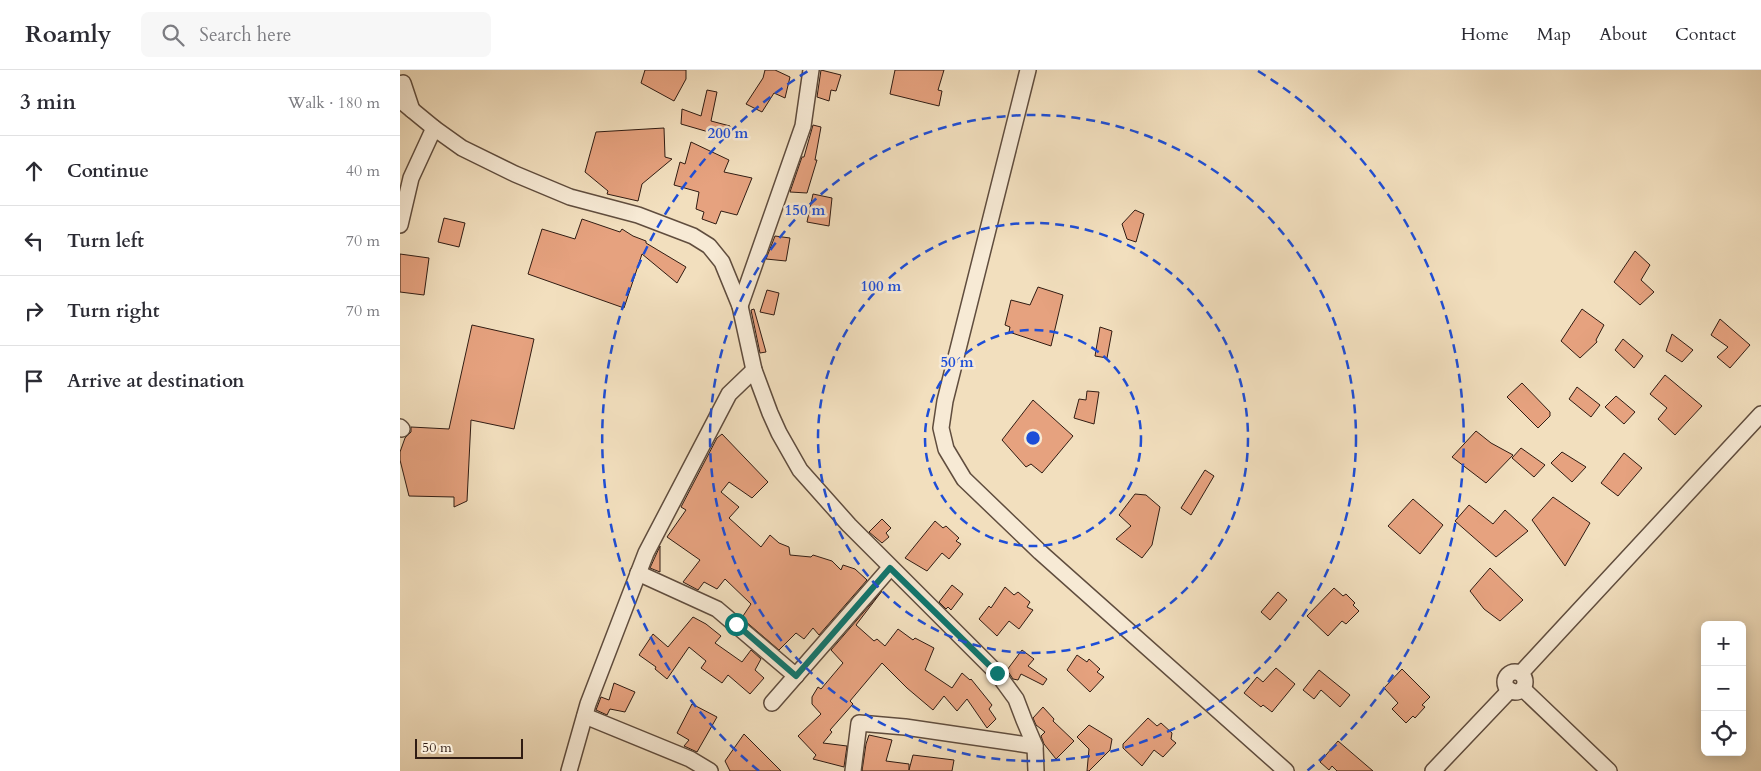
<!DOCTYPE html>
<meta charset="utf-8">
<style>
body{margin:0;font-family:Cardo,serif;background:#f7f7f7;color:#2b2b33}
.controls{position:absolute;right:15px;bottom:15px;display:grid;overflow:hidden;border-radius:8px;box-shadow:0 2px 12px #0003}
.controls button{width:45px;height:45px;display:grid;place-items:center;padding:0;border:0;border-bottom:1px solid #e1e1e2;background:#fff;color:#2b2b33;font:25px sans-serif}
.scale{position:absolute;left:15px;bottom:12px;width:108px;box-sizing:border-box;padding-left:5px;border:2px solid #301c13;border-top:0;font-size:14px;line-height:18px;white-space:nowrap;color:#301c13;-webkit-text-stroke:4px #f7ead5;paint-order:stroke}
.stop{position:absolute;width:15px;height:15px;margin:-11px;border:4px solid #0f766e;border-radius:50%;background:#fff}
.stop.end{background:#0f766e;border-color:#fff;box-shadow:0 1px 5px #0008}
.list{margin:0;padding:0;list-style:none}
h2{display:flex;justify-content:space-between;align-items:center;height:65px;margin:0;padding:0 20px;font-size:21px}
h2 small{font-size:16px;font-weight:400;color:#7c7c81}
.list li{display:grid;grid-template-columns:32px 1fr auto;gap:15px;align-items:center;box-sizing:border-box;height:70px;padding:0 20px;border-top:1px solid #e1e1e2}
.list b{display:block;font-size:19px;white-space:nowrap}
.list em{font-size:16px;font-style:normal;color:#7c7c81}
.icon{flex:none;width:28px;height:28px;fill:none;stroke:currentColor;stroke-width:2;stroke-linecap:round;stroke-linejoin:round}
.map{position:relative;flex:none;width:1361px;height:701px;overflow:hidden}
header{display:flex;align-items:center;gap:30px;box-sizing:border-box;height:70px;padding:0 25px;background:#fff;border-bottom:1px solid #e1e1e2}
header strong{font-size:24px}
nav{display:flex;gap:28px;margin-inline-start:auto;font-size:18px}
.search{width:350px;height:45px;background:#f7f7f7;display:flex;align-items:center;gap:12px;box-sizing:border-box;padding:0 18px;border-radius:8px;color:#7c7c81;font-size:19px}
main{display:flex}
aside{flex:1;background:#fff}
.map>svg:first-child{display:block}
.building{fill:#e6a27f;stroke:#301c13}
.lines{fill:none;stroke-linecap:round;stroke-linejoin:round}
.minor-casing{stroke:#604d3e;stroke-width:18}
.minor{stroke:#f7ead5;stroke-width:15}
.route{stroke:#0f766e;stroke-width:6}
.ring{fill:none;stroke:#1d4ed8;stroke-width:2.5;stroke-dasharray:9 6}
.centre{fill:#1d4ed8;stroke:#f7ead5;stroke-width:2.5}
.ring-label{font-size:15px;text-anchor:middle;font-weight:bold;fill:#1d4ed8;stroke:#f7ead5;stroke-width:5;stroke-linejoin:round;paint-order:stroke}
</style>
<header>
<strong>Roamly</strong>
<div class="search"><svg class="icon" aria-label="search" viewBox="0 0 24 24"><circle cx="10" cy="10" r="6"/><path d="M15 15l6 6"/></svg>Search here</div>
<nav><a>Home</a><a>Map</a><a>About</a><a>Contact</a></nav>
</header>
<main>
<aside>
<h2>3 min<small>Walk · 180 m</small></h2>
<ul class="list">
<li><svg class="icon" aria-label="ahead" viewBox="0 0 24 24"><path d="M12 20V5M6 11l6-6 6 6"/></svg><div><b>Continue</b></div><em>40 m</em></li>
<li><svg class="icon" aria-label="left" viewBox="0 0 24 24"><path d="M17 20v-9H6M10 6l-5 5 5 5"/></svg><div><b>Turn left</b></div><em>70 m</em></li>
<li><svg class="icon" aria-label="right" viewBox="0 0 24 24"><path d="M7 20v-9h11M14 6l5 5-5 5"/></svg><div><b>Turn right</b></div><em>70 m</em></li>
<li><svg class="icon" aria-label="arrive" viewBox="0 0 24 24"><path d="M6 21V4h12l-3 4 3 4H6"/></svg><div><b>Arrive at destination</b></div></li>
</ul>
</aside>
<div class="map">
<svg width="1361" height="701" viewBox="0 0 1361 701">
<rect width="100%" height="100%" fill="#f2dfbe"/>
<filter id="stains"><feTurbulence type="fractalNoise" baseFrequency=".004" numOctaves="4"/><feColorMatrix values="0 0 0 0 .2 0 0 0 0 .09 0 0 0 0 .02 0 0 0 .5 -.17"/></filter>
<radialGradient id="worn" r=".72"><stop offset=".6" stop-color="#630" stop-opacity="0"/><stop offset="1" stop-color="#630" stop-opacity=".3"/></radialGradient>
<g class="building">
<polygon points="245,0 286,0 286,9 274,31 241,13"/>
<polygon points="365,0 375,0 390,7 385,28 374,23 362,42 346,34 363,8"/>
<polygon points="421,0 441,5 436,21 431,20 429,31 417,27"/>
<polygon points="495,0 544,0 538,20 542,21 539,36 490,24"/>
<polygon points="307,20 317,22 311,51 330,56 326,67 281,54 282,39 301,46"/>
<polygon points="413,55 421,57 415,90 417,90 407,123 390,122 402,87 404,87"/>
<polygon points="264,58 265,87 272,89 242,114 238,131 207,124 208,121 185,102 196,62"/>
<polygon points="291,72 329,90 324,102 352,108 337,145 321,141 316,154 302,149 304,142 296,139 299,122 274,115 280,92 285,94"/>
<polygon points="413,124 432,128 429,156 407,152"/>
<polygon points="735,140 744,144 736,172 727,169 722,154"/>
<polygon points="44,148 65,153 59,177 38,172"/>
<polygon points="182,149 220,162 222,159 233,166 246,171 246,173 286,197 277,213 242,184 224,238 128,204 142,159 175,169"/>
<polygon points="375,166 390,168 386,191 366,189"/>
<polygon points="1235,181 1250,195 1241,210 1254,222 1240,235 1214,212"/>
<polygon points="0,184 29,188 24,225 0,222"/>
<polygon points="638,217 663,225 651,276 609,262 610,257 605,255 611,230 630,235"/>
<polygon points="367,220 379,223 374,245 360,242"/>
<polygon points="354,239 366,282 360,283 351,240"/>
<polygon points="1182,239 1204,255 1196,270 1197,272 1180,288 1161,271"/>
<polygon points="1320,249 1350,275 1330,298 1317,287 1328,277 1311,265"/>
<polygon points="72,255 134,269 114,359 71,350 67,431 54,437 54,427 9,426 0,390 0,382 5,368 11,362 11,357 49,359"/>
<polygon points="700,257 712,261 707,288 695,286"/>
<polygon points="1272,264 1293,280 1282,292 1266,281"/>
<polygon points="1223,269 1243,286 1234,298 1215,280"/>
<polygon points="1265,305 1302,336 1275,365 1258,349 1267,338 1250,324"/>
<polygon points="1122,313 1150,342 1150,346 1138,358 1107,327"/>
<polygon points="1177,317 1200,335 1191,347 1169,329"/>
<polygon points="687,321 699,322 694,354 674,348 679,329 686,330"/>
<polygon points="1216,326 1235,342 1224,354 1205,337"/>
<polygon points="633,330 673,366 642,403 631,394 626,397 602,370"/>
<polygon points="1076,361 1091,373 1113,385 1086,413 1052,387"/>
<polygon points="322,364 368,412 352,428 329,412 321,422 339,437 329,448 361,477 370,465 379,473 389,477 390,485 411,487 413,485 432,491 441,500 443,495 455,499 467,510 419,565 413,558 404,569 396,563 379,580 344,550 345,548 343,546 351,534 325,509 317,519 304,512 298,520 283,512 300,490 267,467 286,440 281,437 317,368"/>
<polygon points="1121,378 1145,395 1134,407 1112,388"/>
<polygon points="1162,382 1186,397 1172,412 1151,393"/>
<polygon points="1224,383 1242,398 1218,426 1201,413"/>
<polygon points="805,400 814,406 791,445 781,438"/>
<polygon points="735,424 746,425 760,437 752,475 742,488 716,469 731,456 719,445"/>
<polygon points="1153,427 1190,453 1165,496 1132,450"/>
<polygon points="1013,429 1043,455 1020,484 988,456"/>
<polygon points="1069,435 1093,454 1105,440 1128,461 1096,487 1055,451"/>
<polygon points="482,449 491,458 486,463 489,467 482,473 469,462"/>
<polygon points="535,451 543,458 546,456 559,468 556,471 561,474 549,489 542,483 527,501 505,488"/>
<polygon points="260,476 260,502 250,498"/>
<polygon points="1090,498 1123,530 1100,551 1084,539 1070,521"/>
<polygon points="552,515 563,524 551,540 548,537 546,539 539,532"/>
<polygon points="605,517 614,525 618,522 630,532 627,537 633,540 619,559 609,551 597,566 579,549 589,536 591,538"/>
<polygon points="934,518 943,526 946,524 955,533 953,535 959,541 946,554 942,551 928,566 907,546"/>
<polygon points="482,521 456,555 474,571 477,569 485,576 498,559 513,570 515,568 534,578 525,600 552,618 562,603 570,610 571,609 592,635 589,639 596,649 587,658 567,629 557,641 544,626 533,640 507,618 482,593 450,631 453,634 430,660 432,662 423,673 447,676 444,697 413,689 416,685 398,666 421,644 412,634 412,627 418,617 421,619 443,593 431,580"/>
<polygon points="878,522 887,530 870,550 861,542"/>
<polygon points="293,547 306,554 321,566 315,573 342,592 351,580 361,589 355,600 364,608 350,624 328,605 322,613 301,598 306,591 289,577 267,609 255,599 256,597 239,585 253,564 268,577"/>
<polygon points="622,580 634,589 628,596 647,609 643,615 621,604 618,610 613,609 607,600"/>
<polygon points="677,585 687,592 689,589 700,599 697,602 704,607 690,622 667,600"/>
<polygon points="876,598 895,614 872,642 863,635 861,637 844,623 857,607 863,612"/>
<polygon points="1002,599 1030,627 1022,635 1025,637 1015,648 1013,646 1006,653 992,639 998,633 984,618"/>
<polygon points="919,600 950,625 940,637 921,620 914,629 903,620"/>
<polygon points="214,613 235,622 225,642 210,639 207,645 196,640 201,627 209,630"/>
<polygon points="292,634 317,647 297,682 284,676 289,670 277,663"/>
<polygon points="643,637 654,649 653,651 674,671 656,689 644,674 641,666 645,662 636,655 633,648"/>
<polygon points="748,648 757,656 761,653 772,663 771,669 776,673 763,687 754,680 742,696 723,678 723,674"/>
<polygon points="689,655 712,669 710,680 689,701 687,701 689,679 677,667"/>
<polygon points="344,664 381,701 330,701 325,691"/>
<polygon points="469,665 492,670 486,691 509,694 509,700 513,685 554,690 552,701 462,701 466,674"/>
<polygon points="938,671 973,701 937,701 932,696 929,700 920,692"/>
</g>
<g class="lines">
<defs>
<g id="minor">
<polyline points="628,0 545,331 541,358 546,379 564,409 640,482 886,701"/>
<polyline points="3,13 12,40"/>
<polyline points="0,30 34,58 62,78 115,104 170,127 238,145 293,166 309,176 322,192 340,236 354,300 370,343 379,363 400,400 449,455 597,603 616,629 624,650 635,676 636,701"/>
<polyline points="0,155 11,108 34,58"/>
<polyline points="340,236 403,56 411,0"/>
<polyline points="0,357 2,359"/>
<polyline points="238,503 317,539 396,606"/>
<circle cx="1115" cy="612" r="10"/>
<polyline points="1121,603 1361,344"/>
<polyline points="1123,619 1209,701"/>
<polyline points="372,633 490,498"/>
<polyline points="185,646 290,689 310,701"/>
<polyline points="169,701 188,634 246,483 329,324 354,300"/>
<polyline points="453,701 459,653 505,657 635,676"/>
<polyline points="1033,701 1110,620"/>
</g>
</defs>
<use href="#minor" class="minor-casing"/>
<use href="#minor" class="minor"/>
</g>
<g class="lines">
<polyline class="route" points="336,554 396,606 490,498 597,603"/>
</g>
<g class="ring">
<circle cx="633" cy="368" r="108"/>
<circle cx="633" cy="368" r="215"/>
<circle cx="633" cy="368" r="323"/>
<path d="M359 701A431 431 0 0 1 408 1M858 1A431 431 0 0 1 907 701"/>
</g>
<circle cx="633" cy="368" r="8" class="centre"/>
<g class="ring-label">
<text x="328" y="68">200 m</text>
<text x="405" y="145">150 m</text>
<text x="481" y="221">100 m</text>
<text x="557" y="297">50 m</text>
</g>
<rect width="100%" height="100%" filter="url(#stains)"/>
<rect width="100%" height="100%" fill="url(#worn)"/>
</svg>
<div class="controls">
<button>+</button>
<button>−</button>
<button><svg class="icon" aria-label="locate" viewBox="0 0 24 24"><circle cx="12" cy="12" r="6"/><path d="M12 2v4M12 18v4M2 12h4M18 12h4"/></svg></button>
</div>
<div class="scale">50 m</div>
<div class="stop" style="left:336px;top:554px"></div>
<div class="stop end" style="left:597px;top:603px"></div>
</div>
</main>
